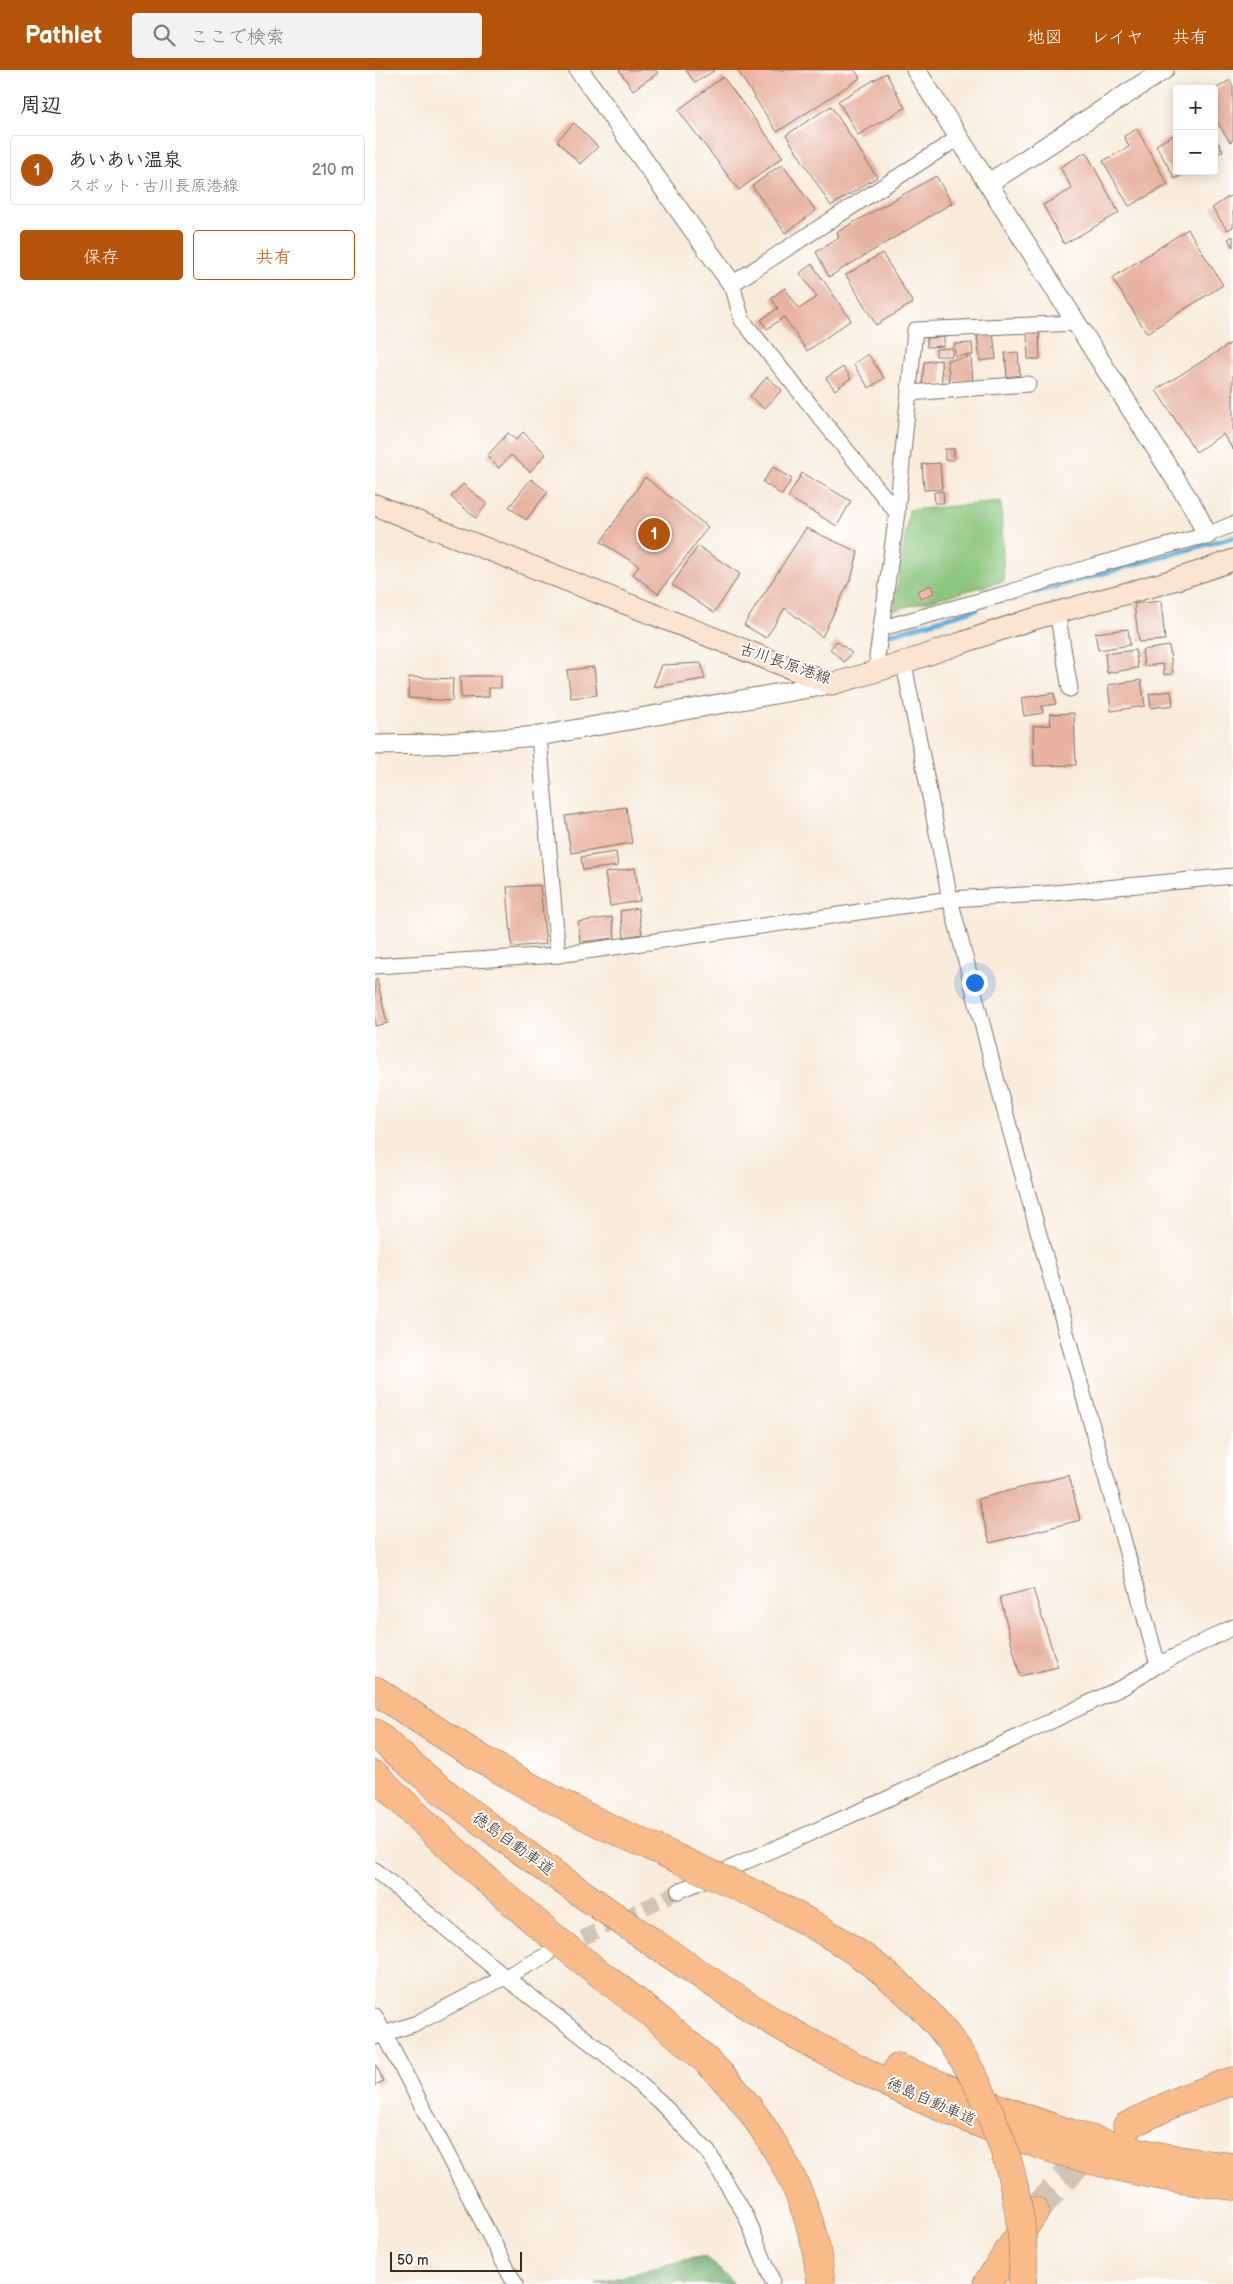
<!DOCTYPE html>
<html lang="ja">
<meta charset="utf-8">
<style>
body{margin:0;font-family:"Balsamiq Sans","Klee One",sans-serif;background:#f2f2f3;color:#2b2b33}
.controls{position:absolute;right:15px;top:15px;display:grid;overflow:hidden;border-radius:5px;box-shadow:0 2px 12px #0003}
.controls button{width:45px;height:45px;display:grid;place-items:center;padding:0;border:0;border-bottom:1px solid #e1e1e2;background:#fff;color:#2b2b33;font:25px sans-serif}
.scale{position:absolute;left:15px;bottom:12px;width:132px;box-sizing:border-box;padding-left:5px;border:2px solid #3b2a1e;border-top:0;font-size:14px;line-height:18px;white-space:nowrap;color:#3b2a1e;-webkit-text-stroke:4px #fff;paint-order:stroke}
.you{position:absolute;left:599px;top:912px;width:18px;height:18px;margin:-12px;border:4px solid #fff;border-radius:50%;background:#1a73e8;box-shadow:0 0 0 8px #1a73e833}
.badge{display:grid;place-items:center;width:32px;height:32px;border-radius:50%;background:#b45309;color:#fff;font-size:16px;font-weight:700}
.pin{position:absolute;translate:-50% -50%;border:2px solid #fff;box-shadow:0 1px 5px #0006}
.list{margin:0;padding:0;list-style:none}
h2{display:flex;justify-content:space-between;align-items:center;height:65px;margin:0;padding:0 20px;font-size:21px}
h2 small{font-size:16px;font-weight:400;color:#7c7c81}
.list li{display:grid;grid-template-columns:32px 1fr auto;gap:15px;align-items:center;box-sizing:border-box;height:70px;margin:0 10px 10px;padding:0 10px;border:1px solid #e1e1e2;border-radius:5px}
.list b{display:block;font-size:19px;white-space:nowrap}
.list p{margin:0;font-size:16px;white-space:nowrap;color:#7c7c81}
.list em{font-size:16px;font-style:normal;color:#7c7c81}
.actions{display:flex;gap:10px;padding:15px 20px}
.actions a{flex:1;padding:11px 0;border:1px solid #b45309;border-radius:5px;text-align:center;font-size:18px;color:#b45309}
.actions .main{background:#b45309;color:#fff}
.icon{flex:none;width:28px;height:28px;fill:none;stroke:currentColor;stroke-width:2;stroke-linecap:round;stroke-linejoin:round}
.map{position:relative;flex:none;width:858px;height:2214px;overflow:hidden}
header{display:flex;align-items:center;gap:30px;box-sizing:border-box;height:70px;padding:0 25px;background:#b45309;color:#fff}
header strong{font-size:24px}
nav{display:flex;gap:28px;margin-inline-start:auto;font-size:18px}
.search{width:350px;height:45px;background:#f2f2f3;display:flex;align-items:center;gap:12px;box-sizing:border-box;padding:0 18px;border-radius:5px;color:#7c7c81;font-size:19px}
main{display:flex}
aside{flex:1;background:#fff}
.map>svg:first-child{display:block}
.green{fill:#8ac67b;stroke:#62784c}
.forest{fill:#6fab6b;stroke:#556a44}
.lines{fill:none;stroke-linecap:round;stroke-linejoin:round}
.stream{stroke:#61b1dc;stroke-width:5}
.building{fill:#e9b3a1}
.minor-tunnel{stroke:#d2c4b4;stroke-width:15;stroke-dasharray:15 8;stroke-linecap:butt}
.motorway-tunnel{stroke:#d2c4b4;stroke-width:28;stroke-dasharray:28 14;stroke-linecap:butt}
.minor-casing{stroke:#7d6e60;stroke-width:17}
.tertiary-casing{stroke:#7d6e60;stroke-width:21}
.secondary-casing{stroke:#7d6e60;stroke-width:23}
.motorway-casing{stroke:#7d6e60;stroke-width:29}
.minor{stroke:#fff;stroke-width:15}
.tertiary{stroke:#fff;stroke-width:19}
.secondary{stroke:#fde4d0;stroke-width:21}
.motorway{stroke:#f9bc89;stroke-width:28}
.motorway-bridge-casing{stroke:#7d6e60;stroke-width:29;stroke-linecap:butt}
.motorway-bridge{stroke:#f9bc89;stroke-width:28}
.labels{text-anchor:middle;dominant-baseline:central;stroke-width:4;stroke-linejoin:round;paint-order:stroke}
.street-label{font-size:16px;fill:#3b2a1e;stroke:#fff}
</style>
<header>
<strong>Pathlet</strong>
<div class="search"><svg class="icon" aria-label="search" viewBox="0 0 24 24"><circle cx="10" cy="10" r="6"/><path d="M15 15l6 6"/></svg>ここで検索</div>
<nav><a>地図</a><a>レイヤ</a><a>共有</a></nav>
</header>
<main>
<aside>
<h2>周辺<small></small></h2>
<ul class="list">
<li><span class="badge">1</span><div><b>あいあい温泉</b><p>スポット · 古川長原港線</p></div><em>210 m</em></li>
</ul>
<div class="actions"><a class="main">保存</a><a>共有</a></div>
</aside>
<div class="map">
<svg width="858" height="2214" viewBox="0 0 858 2214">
<rect width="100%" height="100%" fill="#fff"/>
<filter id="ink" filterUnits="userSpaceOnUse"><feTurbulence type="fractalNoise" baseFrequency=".02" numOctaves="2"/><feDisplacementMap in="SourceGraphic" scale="10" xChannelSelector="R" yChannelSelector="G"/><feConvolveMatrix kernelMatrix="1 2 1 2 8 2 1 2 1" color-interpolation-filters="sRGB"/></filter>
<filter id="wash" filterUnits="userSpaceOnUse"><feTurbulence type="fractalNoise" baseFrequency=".0096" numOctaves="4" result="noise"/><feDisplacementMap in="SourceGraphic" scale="20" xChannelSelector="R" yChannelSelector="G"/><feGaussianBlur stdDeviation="1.12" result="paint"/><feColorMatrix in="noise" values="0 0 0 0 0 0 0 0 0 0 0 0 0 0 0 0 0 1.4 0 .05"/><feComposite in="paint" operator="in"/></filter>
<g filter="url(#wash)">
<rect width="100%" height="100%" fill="#f8ebda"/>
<polygon class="green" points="626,432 629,511 519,540 534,440"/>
<polygon class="forest" points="331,2186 359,2214 310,2214 307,2211 291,2214 220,2214 308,2190"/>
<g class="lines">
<g class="stream">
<polyline points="661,522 858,467"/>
<polyline points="516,564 602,539"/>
</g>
</g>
<g id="blocks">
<g class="building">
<polygon points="244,0 280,0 283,3 258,20"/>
<polygon points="311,0 340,0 320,13"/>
<polygon points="362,0 480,0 485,8 402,62"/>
<polygon points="511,3 530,38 483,65 463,31"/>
<polygon points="348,7 408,87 364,120 303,40"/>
<polygon points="855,10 858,16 858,70 855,72 839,47 839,20"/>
<polygon points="456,36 502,107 456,136 411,65"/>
<polygon points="199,53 223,77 205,94 182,71"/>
<polygon points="762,59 793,115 754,136 728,91 754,77 749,66"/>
<polygon points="802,63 802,101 813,101 800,109 781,75"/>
<polygon points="839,66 848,81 839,86"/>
<polygon points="711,82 744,143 689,174 668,135 697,119 685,97"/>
<polygon points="407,94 441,141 410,163 377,116"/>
<polygon points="561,106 577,133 454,207 441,182 464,168 462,162"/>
<polygon points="858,124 858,157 852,160 837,138"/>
<polygon points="813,159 848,215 772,263 737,208"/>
<polygon points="858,166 858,177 853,169"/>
<polygon points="507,183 538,233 501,255 471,205"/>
<polygon points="437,194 476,250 432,281 409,247 392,259 386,250 403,238 396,228 410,218 424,239 442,227 425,203"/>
<polygon points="664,260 665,289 653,289 652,261"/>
<polygon points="618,263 621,289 605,291 602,264"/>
<polygon points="569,267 569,276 552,277 552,268"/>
<polygon points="858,272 858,380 848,364 821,382 781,320"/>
<polygon points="597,273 598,285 580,286 579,274"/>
<polygon points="577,278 577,286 561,286 561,279"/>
<polygon points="643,282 645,305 632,307 630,283"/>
<polygon points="493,284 509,308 494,318 478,294"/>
<polygon points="596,287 598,311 575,313 572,290"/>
<polygon points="566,290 567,314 547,317 549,292"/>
<polygon points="468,297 476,308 460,320 451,308"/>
<polygon points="392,307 407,320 389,339 375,326"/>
<polygon points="148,362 171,384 155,402 136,385 124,398 112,386 133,363 141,370"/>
<rect x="570" y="379" width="9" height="11"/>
<polygon points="565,393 567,419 549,420 547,394"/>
<polygon points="398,397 417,409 407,425 388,412"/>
<polygon points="427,403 476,431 462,456 413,427"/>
<polygon points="270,407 333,457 283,524 258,504 264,496 226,472"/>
<polygon points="156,409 173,422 151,450 134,437"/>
<polygon points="88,414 112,434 101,448 76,427"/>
<polygon points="568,421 569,433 560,433 559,422"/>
<polygon points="431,458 483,482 477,506 447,567 410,538 391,568 369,555"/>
<polygon points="323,476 365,504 339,543 297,515"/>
<polygon points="556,515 559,523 546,529 542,521"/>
<polygon points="786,531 790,570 764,572 759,534"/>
<polygon points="753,559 755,575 723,580 720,563"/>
<polygon points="462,571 477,583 469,592 455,579"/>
<polygon points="794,576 798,604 789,605 788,594 769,596 767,580"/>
<polygon points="760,580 763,598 732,603 730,584"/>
<polygon points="326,593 330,609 278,617 287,595"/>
<polygon points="219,597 222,625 196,628 192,600"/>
<polygon points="85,606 126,606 126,618 114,618 114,627 86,628"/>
<polygon points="34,607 78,609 77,631 33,628"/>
<polygon points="766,610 770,636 736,641 733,615"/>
<polygon points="796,621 798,635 776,638 774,624"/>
<polygon points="679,623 681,634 667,636 668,643 649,646 646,628"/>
<polygon points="699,643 701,695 659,696 658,656 676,655 675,644"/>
<polygon points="251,737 257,773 196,783 190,746"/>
<polygon points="241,782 243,796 208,800 206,787"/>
<polygon points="260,798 265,831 235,836 230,803"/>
<polygon points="165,815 171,874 137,877 132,817"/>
<polygon points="263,838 267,864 249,867 245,841"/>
<polygon points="237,847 240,868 205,872 203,852"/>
<polygon points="2,909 12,953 0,956 0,910"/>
<polygon points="694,1405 705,1450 615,1473 603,1429"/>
<polygon points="658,1519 683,1597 645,1606 625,1527"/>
<polygon points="0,1993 9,2012 0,2016"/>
</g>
</g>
</g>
<g filter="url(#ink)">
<use href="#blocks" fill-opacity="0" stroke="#7d6e60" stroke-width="1"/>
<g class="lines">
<polyline class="minor-tunnel" points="187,1878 304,1821"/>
<polyline class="motorway-tunnel" points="660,2141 699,2097 726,2076"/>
<defs>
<g id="minor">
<polyline points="535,323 653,314"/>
<polyline points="522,443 540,260 702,253"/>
<polyline points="682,542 695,619"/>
<polyline points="507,558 626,525 718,496 832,465 858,454"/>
<polyline points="529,594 575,829 626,1027 783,1595"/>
<polyline points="504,602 502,587 522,443 367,250 357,214 583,68"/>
<polyline points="164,666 183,885"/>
<polyline points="0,896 183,885 575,829 668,824 858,806"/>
<polyline points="0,1800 130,1907 229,1983 284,2031 333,2082 371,2146 397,2210"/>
<polyline points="304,1821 510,1730 750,1616 783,1595 858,1557"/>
<polyline points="0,1946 140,2214"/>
<polyline points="0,1967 42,1953 172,1885"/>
</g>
<g id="tertiary">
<polyline points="204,0 357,214"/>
<polyline points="541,0 820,440 832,465"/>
<polyline points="614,113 789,0"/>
<polyline points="0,675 57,674 164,666 456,614"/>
</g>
<path id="secondary" d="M0 435 456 614C524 597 588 571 655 550 722 530 792 515 858 490"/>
<g id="motorway">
<path d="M0 1620C87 1679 178 1735 275 1776"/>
<path d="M0 1663C78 1735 165 1795 252 1855 304 1890 355 1926 409 1958 547 2038 698 2101 858 2116"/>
<path d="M0 1705C56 1761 115 1814 176 1865 231 1911 294 1952 345 2004 384 2044 423 2108 437 2162 442 2179 444 2197 446 2214"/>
<path d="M523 1998C632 2043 740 2087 858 2097"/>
<polyline points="752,2056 805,2030 858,2011"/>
<polyline points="612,2214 660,2141"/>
</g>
</defs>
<use href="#minor" class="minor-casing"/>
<use href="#tertiary" class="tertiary-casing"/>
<use href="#secondary" class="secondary-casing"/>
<use href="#motorway" class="motorway-casing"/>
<use href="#minor" class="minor"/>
<use href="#tertiary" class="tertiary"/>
<use href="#secondary" class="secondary"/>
<use href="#motorway" class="motorway"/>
<defs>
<path id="motorway-bridge" d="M275 1776C387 1828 514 1877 585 1984 602 2009 613 2037 624 2066 640 2106 652 2171 647 2214"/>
</defs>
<use href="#motorway-bridge" class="motorway-bridge-casing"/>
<use href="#motorway-bridge" class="motorway-bridge"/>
</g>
</g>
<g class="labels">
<g class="street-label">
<text transform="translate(410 594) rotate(19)">古川長原港線</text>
<text transform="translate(138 1774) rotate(36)">徳島自動車道</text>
<text transform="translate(556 2032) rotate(24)">徳島自動車道</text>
</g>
</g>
</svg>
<div class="controls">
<button>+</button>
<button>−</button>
</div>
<div class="scale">50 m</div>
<div class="you"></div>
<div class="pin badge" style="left:279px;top:464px">1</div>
</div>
</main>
